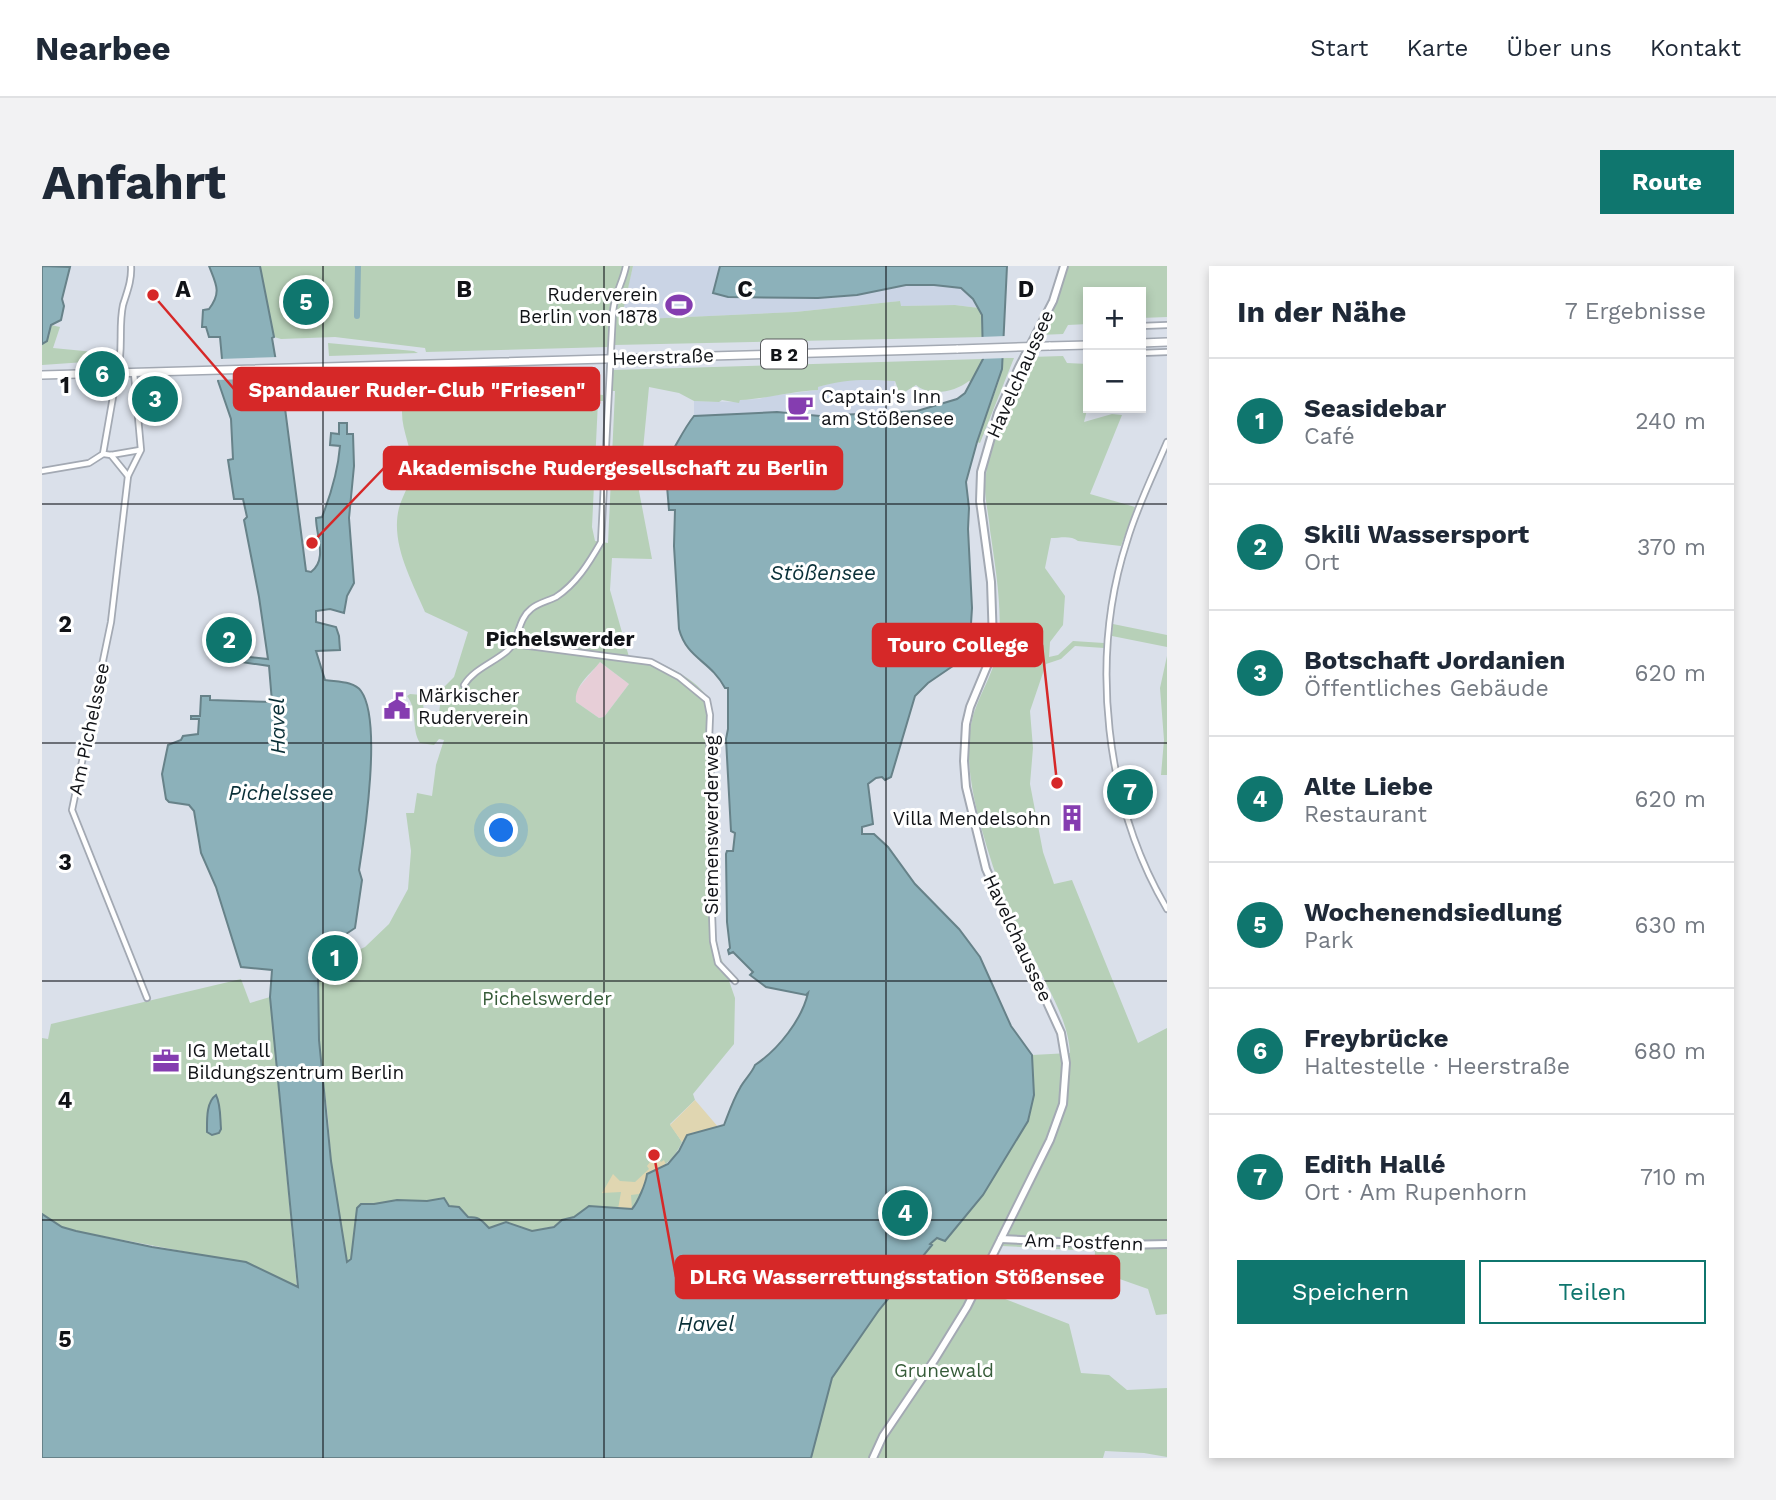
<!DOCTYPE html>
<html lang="de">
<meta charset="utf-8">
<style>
body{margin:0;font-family:"Work Sans",sans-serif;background:#f2f2f3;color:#1f2937}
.controls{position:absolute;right:21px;top:21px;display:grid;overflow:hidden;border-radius:0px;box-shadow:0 4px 10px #0003}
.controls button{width:63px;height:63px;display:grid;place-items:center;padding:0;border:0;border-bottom:2px solid #e0e1e3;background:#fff;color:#1f2937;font:35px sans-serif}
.you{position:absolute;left:460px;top:565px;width:24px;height:24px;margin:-18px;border:5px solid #fff;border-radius:50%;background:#1a73e8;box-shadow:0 0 0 10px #1a73e833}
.badge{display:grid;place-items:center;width:46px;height:46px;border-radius:50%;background:#0f766e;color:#fff;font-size:23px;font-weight:700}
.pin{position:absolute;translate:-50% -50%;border:4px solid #fff;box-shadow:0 2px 7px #0006}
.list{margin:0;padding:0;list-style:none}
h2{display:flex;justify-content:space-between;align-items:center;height:91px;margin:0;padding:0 28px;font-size:30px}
h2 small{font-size:23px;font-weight:400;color:#747a83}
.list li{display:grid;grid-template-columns:46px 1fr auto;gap:21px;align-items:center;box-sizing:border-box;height:126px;padding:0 28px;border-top:2px solid #e0e1e3}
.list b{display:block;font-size:26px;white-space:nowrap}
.list p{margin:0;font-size:23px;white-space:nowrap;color:#747a83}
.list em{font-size:23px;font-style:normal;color:#747a83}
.actions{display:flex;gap:14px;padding:21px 28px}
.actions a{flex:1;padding:16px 0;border:2px solid #0f766e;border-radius:0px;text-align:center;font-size:24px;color:#0f766e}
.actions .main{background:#0f766e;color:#fff}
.map{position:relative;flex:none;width:1125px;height:1192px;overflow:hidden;border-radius:0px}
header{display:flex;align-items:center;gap:42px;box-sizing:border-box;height:98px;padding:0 35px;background:#fff;border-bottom:2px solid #e0e1e3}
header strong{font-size:33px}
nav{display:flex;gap:38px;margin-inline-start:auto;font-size:24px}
.intro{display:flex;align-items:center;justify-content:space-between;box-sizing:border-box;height:168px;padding:0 42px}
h1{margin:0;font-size:49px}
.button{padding:18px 32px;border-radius:0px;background:#0f766e;color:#fff;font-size:24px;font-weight:700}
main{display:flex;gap:42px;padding:0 42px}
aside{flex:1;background:#fff;border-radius:0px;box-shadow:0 4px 10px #0003}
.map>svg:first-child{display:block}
.built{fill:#cad4e5}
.industrial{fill:#e7ced7}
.green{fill:#b7d0b8;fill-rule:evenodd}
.sand{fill:#e0d6b1}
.water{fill:#8cb1ba;stroke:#678289;stroke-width:2}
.pier{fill:#dae0ea}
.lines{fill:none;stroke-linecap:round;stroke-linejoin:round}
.canal{stroke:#8cb1ba;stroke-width:6}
.minor-casing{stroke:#a3a9b3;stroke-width:8}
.tertiary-casing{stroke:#a3a9b3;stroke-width:10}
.primary-casing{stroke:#a3a9b3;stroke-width:10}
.minor{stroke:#fff;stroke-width:4.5}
.tertiary{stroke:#fff;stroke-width:6}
.primary{stroke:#fff;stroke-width:7}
.primary-bridge-casing{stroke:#a3a9b3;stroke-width:10;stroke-linecap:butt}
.primary-bridge{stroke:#fff;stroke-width:7}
.grid{fill:none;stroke:#111317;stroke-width:2;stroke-opacity:0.55}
.labels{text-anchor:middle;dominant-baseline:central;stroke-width:6;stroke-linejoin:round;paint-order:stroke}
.shield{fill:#fff;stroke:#585a5d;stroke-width:2}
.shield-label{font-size:18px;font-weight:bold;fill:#111317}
.poi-label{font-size:19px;fill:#111317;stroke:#fff;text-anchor:start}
.street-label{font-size:19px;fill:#111317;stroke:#fff}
.park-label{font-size:19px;fill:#365c39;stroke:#fff}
.water-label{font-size:21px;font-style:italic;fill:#092f37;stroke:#fff}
.neighbourhood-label{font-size:21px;font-weight:bold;fill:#111317;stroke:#fff}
.grid-label{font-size:23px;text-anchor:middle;font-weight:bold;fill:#111317;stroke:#fff;stroke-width:6;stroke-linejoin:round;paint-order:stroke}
.leader{fill:none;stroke:#d62828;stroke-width:2.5}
.callout-dot{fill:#d62828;stroke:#fff;stroke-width:2.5}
.callout{fill:#d62828;stroke:#d62828;stroke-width:2.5}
.callout-label{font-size:21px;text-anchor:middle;font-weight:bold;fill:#fff}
</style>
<header>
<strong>Nearbee</strong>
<nav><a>Start</a><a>Karte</a><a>Über uns</a><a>Kontakt</a></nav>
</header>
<div class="intro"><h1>Anfahrt</h1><a class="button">Route</a></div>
<main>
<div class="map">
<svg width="1125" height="1192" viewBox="0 0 1125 1192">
<rect width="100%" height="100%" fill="#dae0ea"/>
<g class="built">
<polygon points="591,0 678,0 671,27 686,31 776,32 825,27 864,19 892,19 919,22 931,33 937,42 913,39 858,40 858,35 753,46 578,54"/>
<polygon points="824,113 853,115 849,130 846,133 847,146 778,150 735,146 652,150 652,135 697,136 698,134 717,133 727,130 776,124 776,121 796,115"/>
</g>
<polygon class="industrial" points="558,396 587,418 562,451 557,452 534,436 534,425"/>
<g class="green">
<polygon points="218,0 591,0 579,54 753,46 858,35 859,40 913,39 937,42 942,57 942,71 572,79 566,81 384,86 383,82 293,71 239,73 232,71"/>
<polygon points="1025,0 1125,0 1125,51 1099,52 1099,26 1046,26 1046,58 1026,59 1021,68 997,69 1013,36"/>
<polygon points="9,59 18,61 11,82 73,88 72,94 0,99 0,78 7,71"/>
<polygon points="286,77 372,85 376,87 287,90"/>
<path d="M1021 90 1025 97 1046 98V140L1042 156 1070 148 1080 149 1048 228 1093 241 1079 280 1036 275C1029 269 1018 272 1009 272L1003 302 1023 330 1021 359 1008 376 1007 391 1016 389 1031 375 1062 377V382L1033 380 1019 393 1004 398 988 445 991 482 988 518 1001 586 1012 618 1030 614 1096 777 1125 762V1048L1114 1049 1106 1023 1052 1004 1053 985 960 980 940 1024 1027 1058 1039 1107 1067 1109 1085 1124 1125 1122V1191L1102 1187 1063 1185 1061 1192H745L802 1058 838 1044 889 980V977L895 972 901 975 941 929 986 855 992 829 990 789 1028 787C1027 763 1015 739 1004 717 985 676 961 635 948 591 935 549 919 494 931 450 939 424 955 402 957 375 960 339 953 299 948 264 947 250 943 235 943 221 944 179 971 129 988 91Z"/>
<polygon points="961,92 972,92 938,177 935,176 957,115"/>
<path d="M941 93 930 117 927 115C913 126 888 131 874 119L858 129 853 115C825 113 802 113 776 121V124C750 125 724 133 698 134L697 137 680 134 677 136 652 135 637 127 607 121 597 225 610 293 570 292 568 324 587 391C596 392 607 392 615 396 633 403 659 418 668 435L676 573 670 592 673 674 693 732 692 778 651 828 653 834 628 858 640 876C632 894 621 901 604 910 604 918 596 937 590 943L547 940 532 951 520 954 512 960 490 965 464 956 447 962C439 954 438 951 426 951L416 941 407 940 402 932 385 935 355 934 332 938H319L309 993 304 995C291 952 290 897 286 852 281 801 267 744 278 692L285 698 323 681 347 658 366 623 369 585 364 547H372L375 527 390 530 394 499 402 474 397 473 392 479 378 477C369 463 376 444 365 430L368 428 380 429 382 446 397 447 400 423 412 411 426 366 383 346C370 315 348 277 357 242 361 228 370 216 370 201 370 183 360 165 360 147 360 135 364 122 364 110L520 105 528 108 549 107 550 128 561 129V135H556L550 261 553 275 566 277 573 125H569L570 104ZM558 396 587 418 562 451 557 452 534 436C532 419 548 409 558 396Z"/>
<polygon points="1071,358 1125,369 1125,381 1070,370"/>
<polygon points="1125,390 1125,509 1119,509 1122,474 1118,422"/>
<polygon points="199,713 208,737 228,731 255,1022 203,997 34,965 20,961 0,948 0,772 6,773 9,758"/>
</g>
<g class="sand">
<polygon points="653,834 677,862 649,867 640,876 628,859"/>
<polygon points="614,890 619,896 622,894 624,899 605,908 603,920 597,928 589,929 590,943 576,943 579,926 560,927 571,908 578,915 593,916 607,903 605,900 608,896 606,894"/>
</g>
<g class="water">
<polygon points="0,0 28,1 20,33 22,40 19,54 9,59 5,75 0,78"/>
<path d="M167 0H218L232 71 230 72 238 119H240L264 305 269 306C286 293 274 270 274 252L280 251C289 228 296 205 298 180L288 179 289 167 297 168V157H305V168H311L312 200 307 252 312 317 305 330 302 347 288 343 274 345V356L294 361 297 370 298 384 274 385 283 414C295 416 312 415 319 425 340 454 323 567 317 604L320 614 313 662 301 670 297 686 278 693 276 705 277 774 289 895 305 996 309 993 315 942 319 938H332L355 934 385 935 402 932 407 940 417 941 426 951C438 951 439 954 447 962L464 956 490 965 512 961 520 954 532 951 547 940 590 943C596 936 604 917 605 908L626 898 637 885 645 869 682 859C687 846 691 834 698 822 702 814 710 807 713 799 737 783 760 753 766 727L764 729 724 721 708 709 711 706 691 686 687 688 686 684 688 682 685 656 684 588 685 585H691L693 567 689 565 684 473 686 463V422H683C668 394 645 393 637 363L632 280 633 244H627L623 196C632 185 640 165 652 150L735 146 778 150 875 145 915 133 923 127 941 93 940 49 931 33 919 22 892 19H864L815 29 776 32 686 31 671 27 678 0H965L960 103 935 176 924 216 927 242 926 263 930 342 927 389 886 417 873 430 849 511 843 514 840 511 834 512 826 518 831 558 820 561V568H832L846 581 873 618 917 663 938 691 969 760 990 789 992 829 986 855 941 929 903 975 895 972 888 978 890 979 837 1044 790 1112 769 1192H0V948L20 961 34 965 110 981 204 996 256 1021 228 731 230 704 199 701 174 621 159 587 152 545 147 539 127 536 124 533 120 508 126 479 139 474 141 470 156 468 157 453H149V450H158L159 430H168V434L230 436 227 400 199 396V390L226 393 217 331 202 254 205 251 201 233H192L186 194 191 193 189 153 176 115 180 93 178 71H167L164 61H160L161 44 167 43C180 26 174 18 167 0Z"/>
<path d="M174 829C179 839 178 852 179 863L177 867 170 869 165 866C165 854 164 836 174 829Z"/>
</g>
<g class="pier">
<polygon points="964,70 965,92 937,93 938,71"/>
<polygon points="237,91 241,112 172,114 177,93"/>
</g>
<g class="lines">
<polyline class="canal" points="315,50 316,0"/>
<defs>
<g id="minor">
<polyline points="1099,60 1125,59"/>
<polyline points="1099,87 1125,86"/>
<polyline points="92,107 99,184 86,210 69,356 30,544 105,732"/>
<path d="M1125 176C1111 209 1095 241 1085 275 1047 392 1063 538 1125 643"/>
<polyline points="62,188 69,189 98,184"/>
<polyline points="69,189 86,210"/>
<path d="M0 205 47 197 61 188 75 108C82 85 76 62 81 39 85 26 90 14 89 0"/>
<polyline points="472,378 609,396 637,411 665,434 668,449 667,474 672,565 668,593 671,675 676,697 693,715"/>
<path d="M422 419C432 403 451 397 465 385 478 374 475 354 489 343 496 337 506 335 514 331 534 318 547 297 559 276L571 45C573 27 581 16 584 0"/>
</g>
<g id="tertiary">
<polyline points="959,973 1078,979 1125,978"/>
<polyline points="831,1192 841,1170 893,1093 925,1041 1008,874 1021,838 1024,797 1019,767 944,603 924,521 922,495 924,458 928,441 948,393 951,376 949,316 938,235 939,206 956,147 977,101 1011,35 1022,0"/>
</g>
<g id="primary">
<polyline points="1099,77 1125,76"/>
<polyline points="1007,80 1046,79"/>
<polyline points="0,109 916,83"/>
</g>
</defs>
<use href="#minor" class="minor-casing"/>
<use href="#tertiary" class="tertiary-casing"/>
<use href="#primary" class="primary-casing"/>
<use href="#minor" class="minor"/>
<use href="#tertiary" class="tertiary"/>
<use href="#primary" class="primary"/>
<defs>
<polyline id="primary-bridge" points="916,83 1007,80"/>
</defs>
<use href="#primary-bridge" class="primary-bridge-casing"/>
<use href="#primary-bridge" class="primary-bridge"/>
</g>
<path class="grid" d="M281 0V1192M562 0V1192M844 0V1192M0 238H1125M0 477H1125M0 715H1125M0 954H1125"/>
<defs>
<symbol id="stadium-bare" viewBox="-9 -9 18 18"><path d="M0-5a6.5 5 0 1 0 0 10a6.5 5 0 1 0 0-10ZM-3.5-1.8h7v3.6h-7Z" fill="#853db0" stroke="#fff" stroke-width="2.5" paint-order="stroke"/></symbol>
<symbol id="cafe-bare" viewBox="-9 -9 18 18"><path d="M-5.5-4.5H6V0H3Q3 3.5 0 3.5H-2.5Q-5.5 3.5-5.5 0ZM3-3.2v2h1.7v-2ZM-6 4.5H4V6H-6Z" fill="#853db0" stroke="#fff" stroke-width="2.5" paint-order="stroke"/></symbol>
<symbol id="civic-bare" viewBox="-9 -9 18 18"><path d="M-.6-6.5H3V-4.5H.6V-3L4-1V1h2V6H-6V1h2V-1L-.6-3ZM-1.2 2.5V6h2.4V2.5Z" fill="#853db0" stroke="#fff" stroke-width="2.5" paint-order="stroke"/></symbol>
<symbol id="building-bare" viewBox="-9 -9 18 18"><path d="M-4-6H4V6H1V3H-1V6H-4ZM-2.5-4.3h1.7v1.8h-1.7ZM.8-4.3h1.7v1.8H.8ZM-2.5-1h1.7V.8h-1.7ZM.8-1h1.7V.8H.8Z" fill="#853db0" stroke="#fff" stroke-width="2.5" paint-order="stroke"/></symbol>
<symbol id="office-bare" viewBox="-9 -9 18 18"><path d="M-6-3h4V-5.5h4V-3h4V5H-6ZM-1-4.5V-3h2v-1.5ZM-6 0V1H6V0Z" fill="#853db0" stroke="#fff" stroke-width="2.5" paint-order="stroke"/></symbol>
</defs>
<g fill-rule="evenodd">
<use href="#stadium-bare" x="618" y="20" width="38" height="38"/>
<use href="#cafe-bare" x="739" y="122" width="38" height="38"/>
<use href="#civic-bare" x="336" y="421" width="38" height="38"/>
<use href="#building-bare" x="1011" y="533" width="38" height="38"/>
<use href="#office-bare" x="105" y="776" width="38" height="38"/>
</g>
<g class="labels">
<rect class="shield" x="719" y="73.5" width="46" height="29" rx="5"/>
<g class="shield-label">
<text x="742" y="88">B 2</text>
</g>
<g class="poi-label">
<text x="616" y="28" text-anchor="end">Ruderverein<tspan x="616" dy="22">Berlin von 1878</tspan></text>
<text x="779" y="130">Captain's Inn<tspan x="779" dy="22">am Stößensee</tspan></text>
<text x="376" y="429">Märkischer<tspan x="376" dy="22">Ruderverein</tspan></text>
<text x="1009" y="552" text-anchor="end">Villa Mendelsohn</text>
<text x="145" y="784">IG Metall<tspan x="145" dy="22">Bildungszentrum Berlin</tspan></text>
</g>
<g class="street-label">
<text transform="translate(621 91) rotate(-2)">Heerstraße</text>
<text transform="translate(978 108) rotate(-66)">Havelchaussee</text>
<text transform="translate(47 463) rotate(-78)">Am Pichelssee</text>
<text transform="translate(669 559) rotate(-90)">Siemenswerderweg</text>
<text transform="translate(976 672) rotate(65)">Havelchaussee</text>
<text transform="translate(1042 976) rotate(2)">Am Postfenn</text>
</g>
<g class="park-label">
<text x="505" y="732">Pichelswerder</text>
<text x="902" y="1104">Grunewald</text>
</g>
<g class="water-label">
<text x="781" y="306">Stößensee</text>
<text transform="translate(235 460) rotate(-91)">Havel</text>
<text x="239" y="526">Pichelssee</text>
<text x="664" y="1057">Havel</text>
</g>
<g class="neighbourhood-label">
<text x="518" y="372">Pichelswerder</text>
</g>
</g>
<g class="grid-label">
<text x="141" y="31">A</text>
<text x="422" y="31">B</text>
<text x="703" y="31">C</text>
<text x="984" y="31">D</text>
<text x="23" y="127">1</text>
<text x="23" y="366">2</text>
<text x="23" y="604">3</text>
<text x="23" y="842">4</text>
<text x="23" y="1081">5</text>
</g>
<path class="leader" d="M111 29L192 123M270 277L342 202M1015 517L1000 379M612 889L634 1011"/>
<g class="callout-dot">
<circle cx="111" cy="29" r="7"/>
<circle cx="270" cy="277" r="7"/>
<circle cx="1015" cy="517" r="7"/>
<circle cx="612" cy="889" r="7"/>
</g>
<g class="callout">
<rect x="192" y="102" width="365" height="42" rx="7"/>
<rect x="342" y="181" width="458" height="42" rx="7"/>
<rect x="831" y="358" width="169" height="42" rx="7"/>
<rect x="634" y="990" width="443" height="42" rx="7"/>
</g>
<g class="callout-label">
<text x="375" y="131">Spandauer Ruder-Club "Friesen"</text>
<text x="571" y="209">Akademische Rudergesellschaft zu Berlin</text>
<text x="916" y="386">Touro College</text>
<text x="855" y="1018">DLRG Wasserrettungsstation Stößensee</text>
</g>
</svg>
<div class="controls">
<button>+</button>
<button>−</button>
</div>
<div class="you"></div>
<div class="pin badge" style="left:293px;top:692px">1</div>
<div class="pin badge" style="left:187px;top:374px">2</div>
<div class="pin badge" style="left:113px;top:133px">3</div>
<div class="pin badge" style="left:863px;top:947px">4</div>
<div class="pin badge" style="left:264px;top:36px">5</div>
<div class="pin badge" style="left:60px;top:108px">6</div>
<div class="pin badge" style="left:1088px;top:526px">7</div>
</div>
<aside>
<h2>In der Nähe<small>7 Ergebnisse</small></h2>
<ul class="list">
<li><span class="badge">1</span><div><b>Seasidebar</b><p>Café</p></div><em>240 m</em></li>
<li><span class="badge">2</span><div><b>Skili Wassersport</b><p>Ort</p></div><em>370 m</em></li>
<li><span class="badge">3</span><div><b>Botschaft Jordanien</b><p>Öffentliches Gebäude</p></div><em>620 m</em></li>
<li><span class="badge">4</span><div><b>Alte Liebe</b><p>Restaurant</p></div><em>620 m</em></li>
<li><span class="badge">5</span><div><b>Wochenendsiedlung</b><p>Park</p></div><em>630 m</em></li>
<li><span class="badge">6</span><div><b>Freybrücke</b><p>Haltestelle · Heerstraße</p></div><em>680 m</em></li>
<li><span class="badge">7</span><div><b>Edith Hallé</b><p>Ort · Am Rupenhorn</p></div><em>710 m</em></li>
</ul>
<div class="actions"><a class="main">Speichern</a><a>Teilen</a></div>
</aside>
</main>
